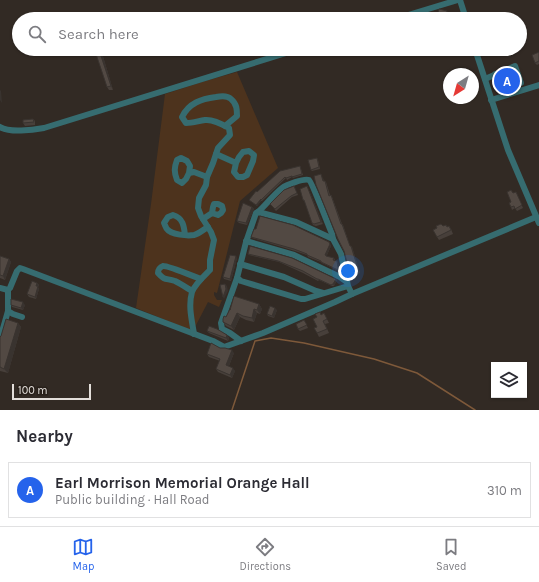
<!DOCTYPE html>
<meta charset="utf-8">
<style>
body{margin:0;font-family:Karla,sans-serif;background:#f7f7f7;color:#2b2b33}
.controls{position:absolute;right:12px;bottom:12px;display:grid;overflow:hidden;border-radius:0px;box-shadow:0 1px 3px #0004}
.controls button{width:36px;height:36px;display:grid;place-items:center;padding:0;border:0;border-bottom:1px solid #e1e1e2;background:#fff;color:#2b2b33;font:20px sans-serif}
.compass{position:absolute;left:443px;top:68px;width:36px;height:36px;border-radius:50%;background:#fff;box-shadow:0 1px 3px #0004;rotate:217deg}
.scale{position:absolute;left:12px;bottom:10px;width:79px;box-sizing:border-box;padding-left:4px;border:2px solid #e3deda;border-top:0;font-size:11px;line-height:14px;white-space:nowrap;color:#e3deda;-webkit-text-stroke:3px #28201a;paint-order:stroke}
.you{position:absolute;left:348px;top:271px;width:14px;height:14px;margin:-10px;border:3px solid #fff;border-radius:50%;background:#1a73e8;box-shadow:0 0 0 6px #1a73e833}
.badge{display:grid;place-items:center;width:26px;height:26px;border-radius:50%;background:#2563eb;color:#fff;font-size:13px;font-weight:700}
.pin{position:absolute;translate:-50% -50%;border:2px solid #fff;box-shadow:0 1px 4px #0006}
.list{margin:0;padding:0;list-style:none}
h2{display:flex;justify-content:space-between;align-items:center;height:52px;margin:0;padding:0 16px;font-size:17px}
h2 small{font-size:13px;font-weight:400;color:#7c7c81}
.list li{display:grid;grid-template-columns:26px 1fr auto;gap:12px;align-items:center;box-sizing:border-box;height:56px;margin:0 8px 8px;padding:0 8px;border:1px solid #e1e1e2;border-radius:0px}
.list b{display:block;font-size:15px;white-space:nowrap}
.list p{margin:0;font-size:13px;white-space:nowrap;color:#7c7c81}
.list em{font-size:13px;font-style:normal;color:#7c7c81}
.icon{flex:none;width:22px;height:22px;fill:none;stroke:currentColor;stroke-width:2;stroke-linecap:round;stroke-linejoin:round}
.map{position:relative;flex:none;width:539px;height:410px;overflow:hidden}
.search{position:absolute;background:#fff;box-shadow:0 1px 3px #0004;left:12px;right:12px;top:12px;height:44px;display:flex;align-items:center;gap:10px;box-sizing:border-box;padding:0 14px;border-radius:22px;color:#7c7c81;font-size:15px}
.sheet{height:116px;background:#fff}
nav{display:flex;justify-content:space-around;align-items:center;box-sizing:border-box;height:56px;border-top:1px solid #e1e1e2;background:#fff;font-size:11px;color:#7c7c81}
nav a{display:grid;justify-items:center;gap:2px}
nav .on{color:#2563eb}
.map>svg:first-child{display:block}
.green{fill:#4d331d}
.lines{fill:none;stroke-linecap:round;stroke-linejoin:round}
.stream{stroke:#7e593a;stroke-width:1.5}
.minor{stroke:#366c70;stroke-width:6}
.wall{fill:#473f3a}
.shaded-wall{fill:#39332f}
.building{fill:#524943;stroke:#39332f}
</style>
<div class="map">
<svg width="539" height="410" viewBox="0 0 539 410">
<rect width="100%" height="100%" fill="#322a24"/>
<polygon class="green" points="237,72 278,168 240,201 217,293 214,292 214,295 217,300 222,300 219,307 208,302 194,329 190,330 136,308 151,204 165,94 202,82"/>
<g class="lines">
<polyline class="stream" points="232,410 255,341 271,338 304,343 374,359 417,373 475,410"/>
<g class="minor">
<polyline points="460,0 466,19"/>
<polyline points="395,19 458,0"/>
<polyline points="475,49 508,150 539,223"/>
<polyline points="485,79 515,66 521,83 505,89 500,88 495,74"/>
<polyline points="491,100 539,85"/>
<path d="M0 127C9 133 33 130 44 128L299 49"/>
<polyline points="216,154 236,163 239,157 243,152 249,151 254,155 253,161 247,175 243,177 238,177 234,172 236,163"/>
<path d="M189 173 190 166 187 161 181 158 177 160C174 168 174 172 177 180L182 183 186 179 189 173 194 172 207 177"/>
<path d="M258 212C266 205 273 195 282 188 286 185 304 178 309 180 312 182 329 227 332 234L333 239"/>
<polyline points="203,219 212,213 213,207 214,204 218,204 222,206 223,210 221,213 218,215 212,213"/>
<path d="M185 235C184 226 183 218 173 215L168 217 164 223C165 225 166 228 167 229 171 235 188 236 194 235 199 234 204 229 208 227"/>
<polyline points="246,241 294,255 340,277 347,282"/>
<polyline points="240,264 284,277 316,291 323,293"/>
<polyline points="237,278 221,323 222,329 230,333 241,341"/>
<polyline points="348,286 305,299 301,299 241,281 237,278 246,242 256,213 258,212 296,222 333,239 341,254 348,286 352,294"/>
<polyline points="0,288 8,290 10,288 17,271 20,268 23,269 213,341 224,347 263,333 335,302 352,294 536,217"/>
<polyline points="8,290 8,311 13,314 22,317"/>
<path d="M192 291C187 288 181 284 175 281 166 278 165 281 158 273 158 270 160 267 163 266 167 265 195 277 201 279"/>
<path d="M194 334C192 321 188 306 192 292 195 284 204 276 210 270V260L214 240 211 232 201 216 198 208 199 198 206 185 207 177 213 163 218 148 230 135 229 128C222 124 213 119 205 120 198 121 193 123 186 123L182 117C189 103 201 99 216 97 221 96 227 95 231 99 237 104 237 110 237 116L225 126"/>
<polyline points="0,339 8,311"/>
</g>
</g>
<g class="wall">
<polygon points="99,50 102,53 113,90 109,90 107,87"/>
<polygon points="539,52 539,64 537,65 535,63"/>
<polygon points="513,74 515,80 505,84 503,84 501,81"/>
<polygon points="33,119 35,121 35,125 25,126 23,123"/>
<polygon points="318,160 320,169 312,171 311,170"/>
<polygon points="300,166 303,175 293,178 292,177 287,180 286,178 262,201 261,201 257,206 249,200 257,192"/>
<polygon points="322,175 324,181 326,182 330,195 331,195 332,197 342,224 343,225 350,246 352,247 360,273 351,276 350,274 344,251 338,239"/>
<polygon points="294,186 298,195 292,197 276,211 271,205"/>
<polygon points="307,186 323,224 316,226 313,225 312,223 305,202 303,200"/>
<polygon points="516,192 523,208 517,211 515,208 512,210 511,207 514,193"/>
<polygon points="252,207 254,209 247,225 239,223 237,221"/>
<polygon points="443,226 447,227 451,229 453,234 439,240 437,237"/>
<polygon points="251,237 329,242 331,246 327,255 327,257 334,258 335,260 334,261 337,261 338,263 340,268 339,271 322,263 321,262 308,257 307,255 295,251 252,238"/>
<polygon points="250,246 337,280 334,286 332,286 319,280 318,281 303,273 279,262 249,255 248,254"/>
<polygon points="0,256 9,259 11,262 5,280 0,278"/>
<polygon points="237,258 231,281 224,279 223,277"/>
<polygon points="37,283 39,285 38,287 39,289 36,299 29,297 27,294"/>
<polygon points="259,304 262,309 260,314 257,313 254,322 246,320 240,317 234,330 226,326 223,322 230,309"/>
<polygon points="11,305 25,305 23,310 12,307"/>
<polygon points="277,310 274,318 268,316 267,314"/>
<polygon points="324,313 329,323 325,324 329,333 319,337 317,333 317,327 322,314"/>
<polygon points="304,320 308,328 300,331 298,329"/>
<polygon points="18,323 21,327 8,373 0,371 0,337"/>
<polygon points="207,331 227,335 229,338 228,341 209,333"/>
<polygon points="234,353 229,366 235,371 232,378 218,372 216,369 220,361 209,357 207,354"/>
</g>
<g class="shaded-wall">
<polygon points="447,11 449,14 448,19 445,19"/>
<polygon points="99,50 102,53 113,90 111,86"/>
<polygon points="511,70 513,74 515,80 513,77"/>
<polygon points="0,90 1,91 2,103 0,100"/>
<polygon points="307,186 308,188 323,224 321,222"/>
<polygon points="261,199 261,201 257,206 256,205"/>
<polygon points="252,207 254,209 247,225 246,223"/>
<polygon points="330,244 331,246 327,255 328,257 327,258 325,255"/>
<polygon points="351,246 352,247 360,273 359,272"/>
<polygon points="236,256 237,258 231,281 230,279"/>
<polygon points="9,259 11,262 5,280 3,276"/>
<polygon points="337,261 338,263 340,268 339,271 338,270"/>
<polygon points="336,279 337,280 334,286 333,284"/>
<polygon points="37,283 39,285 38,287 39,289 36,299 35,297 36,286"/>
<polygon points="225,284 227,286 228,291 224,299 223,297"/>
<polygon points="23,302 25,305 23,310 21,308"/>
<polygon points="259,304 262,309 260,314 257,310"/>
<polygon points="275,308 277,310 274,318 272,316"/>
<polygon points="254,309 257,313 254,322 252,318"/>
<polygon points="237,313 240,317 234,330 231,326"/>
<polygon points="18,323 21,327 8,373 4,369"/>
<polygon points="227,335 229,338 228,341 226,338"/>
<polygon points="232,350 234,353 228,368 226,365"/>
<polygon points="233,368 235,371 232,378 230,375"/>
</g>
<g class="building">
<polygon points="439,9 447,11 445,19 438,19 440,14 438,13"/>
<polygon points="414,14 416,19 399,19"/>
<polygon points="99,50 111,86 107,87 95,51"/>
<polygon points="539,52 539,61 535,63 532,55"/>
<polygon points="511,70 513,77 502,81 501,81 499,75"/>
<polygon points="33,119 34,122 23,123 23,120"/>
<polygon points="317,158 319,167 311,170 308,160"/>
<polygon points="300,166 302,174 292,177 292,176 286,178 285,177 261,200 261,199 256,205 249,200 256,191 257,192 280,171"/>
<polygon points="321,174 323,181 325,181 329,196 331,195 341,224 342,224 350,246 351,246 359,272 350,274 344,251 338,239 316,185 314,176"/>
<polygon points="294,186 297,193 291,196 275,209 270,204 284,190"/>
<polygon points="307,186 321,222 314,224 312,223 304,200 303,200 300,189"/>
<polygon points="511,190 513,193 516,192 522,205 515,209 514,206 511,207 509,203 511,202 507,192"/>
<polygon points="243,203 252,207 246,223 237,221"/>
<polygon points="260,216 293,225 329,242 330,244 325,255 326,255 326,256 334,258 333,260 337,261 338,267 338,270 321,262 321,261 307,255 307,254 294,249 251,237 254,229 256,229"/>
<polygon points="441,224 443,226 446,225 447,227 449,226 451,230 437,237 433,230 437,228 436,226"/>
<polygon points="250,246 292,258 336,279 333,284 331,285 318,279 317,279 303,271 278,261 248,254"/>
<polygon points="230,255 236,256 230,279 223,277"/>
<polygon points="0,256 9,259 3,276 0,275"/>
<polygon points="32,281 37,283 36,286 38,286 35,297 27,294"/>
<polygon points="225,284 226,289 223,297 220,285"/>
<polygon points="234,296 259,304 257,310 254,309 252,318 243,316 237,313 231,326 223,322 223,319 224,316 226,317 230,309 230,310"/>
<polygon points="11,299 23,302 21,308 11,305"/>
<polygon points="270,306 275,308 272,316 267,314"/>
<polygon points="320,312 321,315 324,313 327,319 323,321 327,329 317,333 314,328 317,327 313,319 317,317 315,314"/>
<polygon points="6,319 18,323 4,369 0,367 0,337 1,336"/>
<polygon points="304,320 307,325 298,329 296,324"/>
<polygon points="209,326 217,329 227,335 226,338 207,331"/>
<polygon points="211,343 220,348 225,348 232,350 226,365 233,368 230,375 216,369 220,359 207,354"/>
</g>
</svg>
<div class="controls">
<button><svg class="icon" aria-label="layers" viewBox="0 0 24 24"><path d="M12 4l9 5-9 5-9-5zM3 14l9 5 9-5"/></svg></button>
</div>
<svg class="compass" viewBox="-18 -18 36 36"><path d="M0-13l5 13h-10z" fill="#e53935"/><path d="M0 13l5-13h-10z" fill="#7c7c81"/></svg>
<div class="scale">100 m</div>
<div class="you"></div>
<div class="pin badge" style="left:507px;top:81px">A</div>
<div class="search"><svg class="icon" aria-label="search" viewBox="0 0 24 24"><circle cx="10" cy="10" r="6"/><path d="M15 15l6 6"/></svg>Search here</div>
</div>
<section class="sheet">
<h2>Nearby<small></small></h2>
<ul class="list">
<li><span class="badge">A</span><div><b>Earl Morrison Memorial Orange Hall</b><p>Public building · Hall Road</p></div><em>310 m</em></li>
</ul>
</section>
<nav>
<a class="on"><svg class="icon" aria-label="map" viewBox="0 0 24 24"><path d="M3 6l6-2 6 2 6-2v14l-6 2-6-2-6 2zM9 4v14M15 6v14"/></svg>Map</a>
<a><svg class="icon" aria-label="directions" viewBox="0 0 24 24"><path d="M12 3l9 9-9 9-9-9zM9 14v-3h6M13 9l2 2-2 2"/></svg>Directions</a>
<a><svg class="icon" aria-label="saved" viewBox="0 0 24 24"><path d="M7 4h10v16l-5-4-5 4z"/></svg>Saved</a>
</nav>
